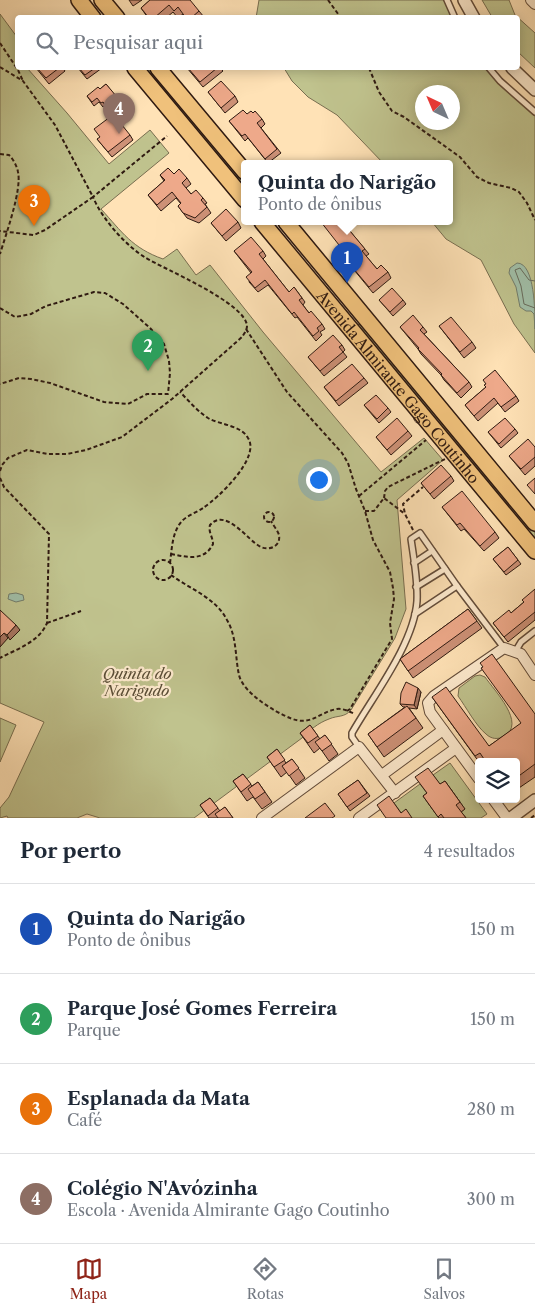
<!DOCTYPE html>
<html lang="pt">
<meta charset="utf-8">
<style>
body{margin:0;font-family:"Libre Caslon Text",serif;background:#f2f2f3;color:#1f2937}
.controls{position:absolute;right:15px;bottom:15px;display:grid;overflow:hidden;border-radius:5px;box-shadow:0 2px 12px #0003}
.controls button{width:45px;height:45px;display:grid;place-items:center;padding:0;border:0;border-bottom:1px solid #e0e1e3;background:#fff;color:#1f2937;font:25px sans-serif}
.compass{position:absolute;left:415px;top:85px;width:45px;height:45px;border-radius:50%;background:#fff;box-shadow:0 2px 12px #0003;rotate:316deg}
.you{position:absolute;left:318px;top:479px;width:18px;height:18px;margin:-12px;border:4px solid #fff;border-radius:50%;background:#1a73e8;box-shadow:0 0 0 8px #1a73e833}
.badge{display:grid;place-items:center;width:32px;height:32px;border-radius:50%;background:#8f2418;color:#fff;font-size:16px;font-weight:700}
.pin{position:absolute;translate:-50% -41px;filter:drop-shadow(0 1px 2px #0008)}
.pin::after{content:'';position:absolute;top:26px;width:18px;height:15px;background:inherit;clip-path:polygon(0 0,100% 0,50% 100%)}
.popup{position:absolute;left:241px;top:160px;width:212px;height:65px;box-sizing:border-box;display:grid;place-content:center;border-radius:5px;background:#fff;filter:drop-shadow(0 1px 4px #0005);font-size:16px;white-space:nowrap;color:#747a83}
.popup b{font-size:19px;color:#1f2937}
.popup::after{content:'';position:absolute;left:50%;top:100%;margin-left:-10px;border:10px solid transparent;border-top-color:#fff}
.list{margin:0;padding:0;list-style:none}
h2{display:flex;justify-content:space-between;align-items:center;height:65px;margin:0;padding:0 20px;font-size:21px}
h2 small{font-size:16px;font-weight:400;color:#747a83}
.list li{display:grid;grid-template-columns:32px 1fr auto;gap:15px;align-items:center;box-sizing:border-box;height:90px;padding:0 20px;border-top:1px solid #e0e1e3}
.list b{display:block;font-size:19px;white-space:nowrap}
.list p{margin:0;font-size:16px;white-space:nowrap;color:#747a83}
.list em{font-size:16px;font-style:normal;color:#747a83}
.icon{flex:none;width:28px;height:28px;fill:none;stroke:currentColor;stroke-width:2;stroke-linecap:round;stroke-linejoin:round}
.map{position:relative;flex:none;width:535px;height:818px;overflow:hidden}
.search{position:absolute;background:#fff;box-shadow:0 2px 12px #0003;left:15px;right:15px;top:15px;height:55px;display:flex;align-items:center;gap:12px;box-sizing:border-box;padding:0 18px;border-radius:5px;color:#747a83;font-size:19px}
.sheet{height:425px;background:#fff}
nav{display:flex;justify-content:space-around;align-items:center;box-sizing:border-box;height:70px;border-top:1px solid #e0e1e3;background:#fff;font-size:14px;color:#747a83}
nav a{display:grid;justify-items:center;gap:2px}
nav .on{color:#8f2418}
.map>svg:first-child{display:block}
.green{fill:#c0c38e;stroke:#786e50;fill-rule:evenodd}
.water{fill:#a1bfa8;stroke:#737d6c}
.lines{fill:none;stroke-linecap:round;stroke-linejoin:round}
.shore{stroke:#686c5c;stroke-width:1}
.service-casing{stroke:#634c3a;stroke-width:8}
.minor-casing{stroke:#634c3a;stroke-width:12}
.tertiary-casing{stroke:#634c3a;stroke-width:14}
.primary-casing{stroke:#2f1a11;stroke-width:18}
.path{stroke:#2f1a11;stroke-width:2;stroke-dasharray:4 2.5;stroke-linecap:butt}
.service{stroke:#ffecd0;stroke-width:5}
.minor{stroke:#ffecd0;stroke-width:10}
.tertiary{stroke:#ffecd0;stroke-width:11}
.primary{stroke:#f0c17b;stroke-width:15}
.wall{fill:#cd9177;stroke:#2f1a11}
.shaded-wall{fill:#a77661;stroke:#2f1a11}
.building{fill:#eea98a;stroke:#2f1a11}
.labels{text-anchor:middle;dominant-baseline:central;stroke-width:4.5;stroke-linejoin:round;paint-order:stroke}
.street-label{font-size:15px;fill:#2f1a11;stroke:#ffecd0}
.park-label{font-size:15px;font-style:italic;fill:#5a4d36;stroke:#ffecd0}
</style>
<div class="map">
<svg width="535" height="818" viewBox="0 0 535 818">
<rect width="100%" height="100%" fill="#ffe2b6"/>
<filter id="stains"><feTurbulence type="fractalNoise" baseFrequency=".004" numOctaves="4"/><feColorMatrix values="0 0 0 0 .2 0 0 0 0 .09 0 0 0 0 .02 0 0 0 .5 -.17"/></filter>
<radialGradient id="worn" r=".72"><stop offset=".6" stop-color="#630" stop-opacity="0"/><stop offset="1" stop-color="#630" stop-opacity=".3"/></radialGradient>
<g class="green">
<polygon points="259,0 445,0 452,18 256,18"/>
<polygon points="482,0 509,0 515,15 535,33 535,68 518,52 518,18 492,17"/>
<path d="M0 14 17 37 18 68H27L67 113 109 164 150 130 169 153 101 209C122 232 132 248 163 259L177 249 196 275 210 265 263 332 381 472 424 438 443 460 397 500 406 609 395 638 351 710C344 718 338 715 329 719 318 723 310 730 302 738L194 818H100L87 814 77 818H8L7 816 0 818V808L9 797 44 722 0 703Z"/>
<polygon points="143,68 150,68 244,182 244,190"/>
<path d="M284 68H484L509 92 535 111V353L514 324 481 260 446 239 432 222H450V164H384L337 115 308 97 292 81ZM422 92H452V122H422Z"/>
<polygon points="359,324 369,332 535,533 535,541 357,326"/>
<path d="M480 675 485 677C494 690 527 724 504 736 498 740 491 739 486 734 476 726 466 707 458 696L459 688 475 676Z"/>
<polygon points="0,718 16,725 0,762"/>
<polygon points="450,763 487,814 481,818 466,818 461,812 465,809 450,788 445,791 433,775"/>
<polygon points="420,784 432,800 428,803 439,818 405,818 394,803"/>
</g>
<g class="water">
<path d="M517 263C535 263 535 312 535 329L534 314 531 311H526L520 307 516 287 509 273 510 268Z"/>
<polygon points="16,593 23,595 24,600 16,602 8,599 9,594"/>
</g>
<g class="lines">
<polyline class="shore" points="535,281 529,280 520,268 515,270 521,286 524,304 535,308"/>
<defs>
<g id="service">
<polyline points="447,0 455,18"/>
<polyline points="489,68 500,81 535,112"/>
<polyline points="414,563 432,551"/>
<polyline points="416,587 445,569"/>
<polyline points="415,614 457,586"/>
<polyline points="515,652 521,642 535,631"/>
<path d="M359 747 352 737V733C373 696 414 644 417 601 418 581 414 560 411 539L420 533 457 586 504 648"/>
</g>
<g id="minor">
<polyline points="531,0 535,4"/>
<polyline points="382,775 443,730"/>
<polyline points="479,779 430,712 428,703 434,696 504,648 521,654 535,675"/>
<polyline points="493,799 507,818"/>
<polyline points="262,818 359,747 395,793"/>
<polyline points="359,818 456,748"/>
</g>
<g id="tertiary">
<polyline points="464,0 474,18"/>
<polyline points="512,68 535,90"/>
<polyline points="511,818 535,800"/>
</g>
<g id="primary">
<polyline points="79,0 93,18"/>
<polyline points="102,0 117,18"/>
<polyline points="135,68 245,200"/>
<polyline points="158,68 245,172"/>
<path id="s1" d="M262 222 535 551"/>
<polyline points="286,222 535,523"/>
</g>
</defs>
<use href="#service" class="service-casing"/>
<use href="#minor" class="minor-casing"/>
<use href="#tertiary" class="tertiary-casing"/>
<use href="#primary" class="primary-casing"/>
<g class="path">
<polyline points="328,0 341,18"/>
<polyline points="0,43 18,70 23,81"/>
<polyline points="0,67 23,81 55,125 93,197 45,230 34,235 0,231"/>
<polyline points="369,68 379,92 392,111 404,117 460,157 477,177 489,183 511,188 519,192 527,203 535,220"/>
<path d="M0 154 9 155C13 159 17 166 18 172 22 190 6 234 0 254"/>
<polyline points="0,308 15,317 31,314 46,306 94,292 105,293 123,304 150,328 164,344 169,361 170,373 168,394 147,394 128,404 104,402 50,383 31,379 19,378 0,384"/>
<polyline points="246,329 287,392 342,453 348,463 356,489 365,511 373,540 390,572 393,588 394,599 390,623 392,639 350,709 347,711"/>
<path d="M0 471 2 465 8 458 27 450 48 454H67L86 450 122 437 172 399 242 337C244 334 247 330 247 326 246 303 164 269 146 258 126 246 102 219 93 197L167 136"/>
<path d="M0 478 4 487 49 534 47 623C39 642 17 649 0 658"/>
<polyline points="359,496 426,440"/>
<polyline points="384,498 385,491 388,487 445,459"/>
<polyline points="365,511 374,511 384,498 405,514"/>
<circle cx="269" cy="517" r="5"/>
<polyline points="413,530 405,514 403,504 423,487"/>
<path d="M171 554C187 557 204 562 213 544 213 537 208 532 210 525 226 507 248 541 261 547 270 551 281 546 279 535 278 531 273 525 271 521"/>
<circle cx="163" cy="570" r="10"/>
<path d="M170 563C172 548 172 531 183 520 189 515 197 512 203 508 218 498 261 458 248 438 241 425 220 425 208 418 197 411 189 401 180 392"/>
<path d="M171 575C190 589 216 598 227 620 237 637 235 657 239 675 243 693 275 712 290 718 311 727 319 712 337 709 343 708 350 712 355 714"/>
<polyline points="47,623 81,611"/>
<polyline points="531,818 535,815"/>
</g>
<use href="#service" class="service"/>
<use href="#minor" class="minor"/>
<use href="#tertiary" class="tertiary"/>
<use href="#primary" class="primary"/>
</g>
<g class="wall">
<polygon points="129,0 142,0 133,6"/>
<polygon points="150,0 199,11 204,17 186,18 183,14 178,18 173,12 166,18 148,18 141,8"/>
<polygon points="36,68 63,68 65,71 49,84"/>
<polygon points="78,68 102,68 87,79"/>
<polygon points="187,68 220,68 223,71 203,87"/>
<polygon points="106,84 119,101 108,108 105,105 103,107 99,102 94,106 87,96 100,89"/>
<polygon points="208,92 235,96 238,102 225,113"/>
<polygon points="253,113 262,119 265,124 261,128 281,153 268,163 248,138 245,141 229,121"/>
<polygon points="130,135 133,140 112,157 97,139"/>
<polygon points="174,174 187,178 191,184 186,188 191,194 203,198 207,203 205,204 211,213 199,223 187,218 178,206 181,204 176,198 161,211 148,195 164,181 160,175"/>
<polygon points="238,222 241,228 226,241 211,223"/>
<polygon points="346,222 351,229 349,230 369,254 366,256 377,269 388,272 391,278 373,293 336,248 339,245"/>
<polygon points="234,251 263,251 266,256 263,259 289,292 294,287 305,302 303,305 309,313 322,324 325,329 320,332 322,335 316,341 297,317 295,318 268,285 258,292 249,282 251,273"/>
<polygon points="379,300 403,300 406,304 393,316"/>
<polygon points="439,326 472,342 476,348 464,358"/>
<polygon points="400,327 423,327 427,332 424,334 469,382 472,387 461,398 444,380 441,375 421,354 418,349"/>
<polygon points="342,345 345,350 343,352 347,357 324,376 308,357"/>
<polygon points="364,378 368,383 339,406 324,387"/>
<polygon points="486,387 516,396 519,401 505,412 498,403 478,421 465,405"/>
<polygon points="364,405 388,408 391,412 379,423"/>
<polygon points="515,429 518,433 501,448 488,432"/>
<polygon points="408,431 412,436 391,455 376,437"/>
<polygon points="535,447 535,466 525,475 509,456"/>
<polygon points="451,476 454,481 434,499 421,483"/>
<polygon points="442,507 495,532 499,538 484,551 464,529 461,531"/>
<polygon points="508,547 521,564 506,575 493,559"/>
<polygon points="535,589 535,620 508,642 493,623 511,613 524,602"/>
<polygon points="468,609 482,628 413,678 400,659"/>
<polygon points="421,692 417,709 409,708 423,728 384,757 368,734 405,707 403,707 400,704"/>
<polygon points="432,697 489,746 535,714 535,777 516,790 516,762 485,761 484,762 479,762"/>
<polygon points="310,725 320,739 325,735 338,754 329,761 320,748 314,753 300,733"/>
<polygon points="277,749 286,763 292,759 305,778 296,785 287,772 281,777 267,757"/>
<polygon points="243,774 252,786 258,782 272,802 262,809 253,797 247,801 233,781"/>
<polygon points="358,780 370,796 350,811 338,794"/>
<polygon points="445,781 465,809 461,812 466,818 439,818 423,796"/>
<polygon points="210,798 220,811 225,807 233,818 209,818 200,805"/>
</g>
<g class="shaded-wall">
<polygon points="16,625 20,630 10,640 7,635"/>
<polygon points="4,633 8,638 0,647 0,637"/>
<polygon points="418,688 421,692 417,709 414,705"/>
</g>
<g class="building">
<polygon points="150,0 190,0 199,11 191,18 186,18 178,7 174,11 169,5 154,18 149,18 141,8"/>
<polygon points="37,68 59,68 46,78"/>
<polygon points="79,68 95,68 85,75"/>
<polygon points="188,68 217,68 200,82"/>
<polygon points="221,81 235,96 221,108 208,92"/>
<polygon points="106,84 117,97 105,105 103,102 101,103 97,98 92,102 87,96 98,87 100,89"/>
<polygon points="243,110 247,114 251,111 253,113 255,111 262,119 257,123 277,149 265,159 245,134 242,136 229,121"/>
<polygon points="110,117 119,127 122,125 130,135 108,152 97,139 100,137 94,129"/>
<polygon points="292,161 295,164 288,164"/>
<polygon points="168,168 174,174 179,169 187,178 182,183 191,194 196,190 203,198 201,200 207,207 195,218 183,213 178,206 181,203 172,192 157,205 148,195 165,180 160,175"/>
<polygon points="226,209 238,222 222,236 211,223"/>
<polygon points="321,222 346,222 347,223 345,225 365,249 362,251 377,269 381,265 388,272 369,287 336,248 339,245"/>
<polygon points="251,237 263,251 259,254 289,292 294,287 302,298 299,300 309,313 311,311 322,324 317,328 319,331 313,336 294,312 292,314 265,280 255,288 246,277 252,272 234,251"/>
<polygon points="392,288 403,300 390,312 379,300"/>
<polygon points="413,315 423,327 420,330 469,382 457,393 441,375 442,374 418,349 419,348 400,327"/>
<polygon points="451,317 472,342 460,352 439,326"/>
<polygon points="333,335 342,345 339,347 343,352 320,371 308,357"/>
<polygon points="352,364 364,378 336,401 324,387"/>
<polygon points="495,370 516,396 501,407 494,398 474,416 465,405 486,387 484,385 486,384 483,380"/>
<polygon points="376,395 388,408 377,419 364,405"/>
<polygon points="397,418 408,431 387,450 376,437"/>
<polygon points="505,418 515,429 499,444 488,432"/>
<polygon points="528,439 535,447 535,457 521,469 509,456"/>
<polygon points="441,465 451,476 430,494 421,483"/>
<polygon points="535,478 535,494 527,485"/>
<polygon points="462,491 495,532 480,546 460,523 457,525 442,507"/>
<polygon points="508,547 518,560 504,572 493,559"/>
<polygon points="535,589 535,612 504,637 493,623 509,610 511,613 524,602 522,600"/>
<polygon points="468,609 477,621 408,671 400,659"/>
<polygon points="0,610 16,625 7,635 4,633 0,637"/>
<polygon points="492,654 535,714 535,764 516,778 516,762 486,762 480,753 475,756 432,697 446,687 489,746 521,723 481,668 483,667 480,663"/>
<polygon points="406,682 418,688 414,705 400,704 401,693"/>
<polygon points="407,706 416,718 377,747 368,734"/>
<polygon points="310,725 318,736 308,743 300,733"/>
<polygon points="325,735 332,744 322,751 315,742"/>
<polygon points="277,749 285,760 274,767 267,757"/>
<polygon points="292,759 299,768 289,776 282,766"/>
<polygon points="428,768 440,784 445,781 460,802 456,805 466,818 444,818 441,814 438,817 423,796 427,793 415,777"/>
<polygon points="243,774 251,784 241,792 233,781"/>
<polygon points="358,780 367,793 347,807 338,794"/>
<polygon points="258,782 265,792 255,799 248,789"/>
<polygon points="389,796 401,813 406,809 412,818 386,818 377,805"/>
<polygon points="210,798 218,808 208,816 200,805"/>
<polygon points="325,803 335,816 332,818 305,818"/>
<polygon points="225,807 233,818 218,818 215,814"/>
</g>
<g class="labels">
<g class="street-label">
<text stroke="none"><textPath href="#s1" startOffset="214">Avenida Almirante Gago Coutinho</textPath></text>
</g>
<g class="park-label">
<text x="137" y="673">Quinta do<tspan x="137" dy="17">Narigudo</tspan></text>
</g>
</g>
<rect width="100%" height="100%" filter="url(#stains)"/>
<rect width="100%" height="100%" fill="url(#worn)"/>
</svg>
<div class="controls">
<button><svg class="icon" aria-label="layers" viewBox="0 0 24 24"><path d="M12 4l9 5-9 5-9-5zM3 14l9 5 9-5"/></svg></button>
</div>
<svg class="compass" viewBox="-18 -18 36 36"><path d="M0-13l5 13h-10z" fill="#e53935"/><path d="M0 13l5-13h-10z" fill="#747a83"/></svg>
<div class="you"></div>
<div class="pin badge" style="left:347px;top:283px;background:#1a4fb4">1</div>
<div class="popup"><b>Quinta do Narigão</b>Ponto de ônibus</div>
<div class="pin badge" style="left:148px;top:371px;background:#2e9e5b">2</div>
<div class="pin badge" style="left:34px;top:226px;background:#e8710a">3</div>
<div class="pin badge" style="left:119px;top:134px;background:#8d6e63">4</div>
<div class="search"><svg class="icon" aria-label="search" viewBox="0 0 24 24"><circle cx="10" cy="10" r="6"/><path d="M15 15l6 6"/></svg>Pesquisar aqui</div>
</div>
<section class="sheet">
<h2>Por perto<small>4 resultados</small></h2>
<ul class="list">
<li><span class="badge" style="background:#1a4fb4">1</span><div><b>Quinta do Narigão</b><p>Ponto de ônibus</p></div><em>150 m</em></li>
<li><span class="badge" style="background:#2e9e5b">2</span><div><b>Parque José Gomes Ferreira</b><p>Parque</p></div><em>150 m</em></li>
<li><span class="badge" style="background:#e8710a">3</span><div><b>Esplanada da Mata</b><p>Café</p></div><em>280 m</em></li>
<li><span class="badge" style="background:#8d6e63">4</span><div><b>Colégio N'Avózinha</b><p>Escola · Avenida Almirante Gago Coutinho</p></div><em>300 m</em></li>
</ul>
</section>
<nav>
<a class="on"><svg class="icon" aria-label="map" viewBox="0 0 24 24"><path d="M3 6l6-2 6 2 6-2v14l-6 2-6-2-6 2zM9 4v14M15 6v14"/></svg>Mapa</a>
<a><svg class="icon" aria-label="directions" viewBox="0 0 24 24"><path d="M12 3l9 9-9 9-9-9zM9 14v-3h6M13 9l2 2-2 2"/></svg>Rotas</a>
<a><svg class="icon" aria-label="saved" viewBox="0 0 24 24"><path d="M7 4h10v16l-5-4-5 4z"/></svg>Salvos</a>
</nav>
